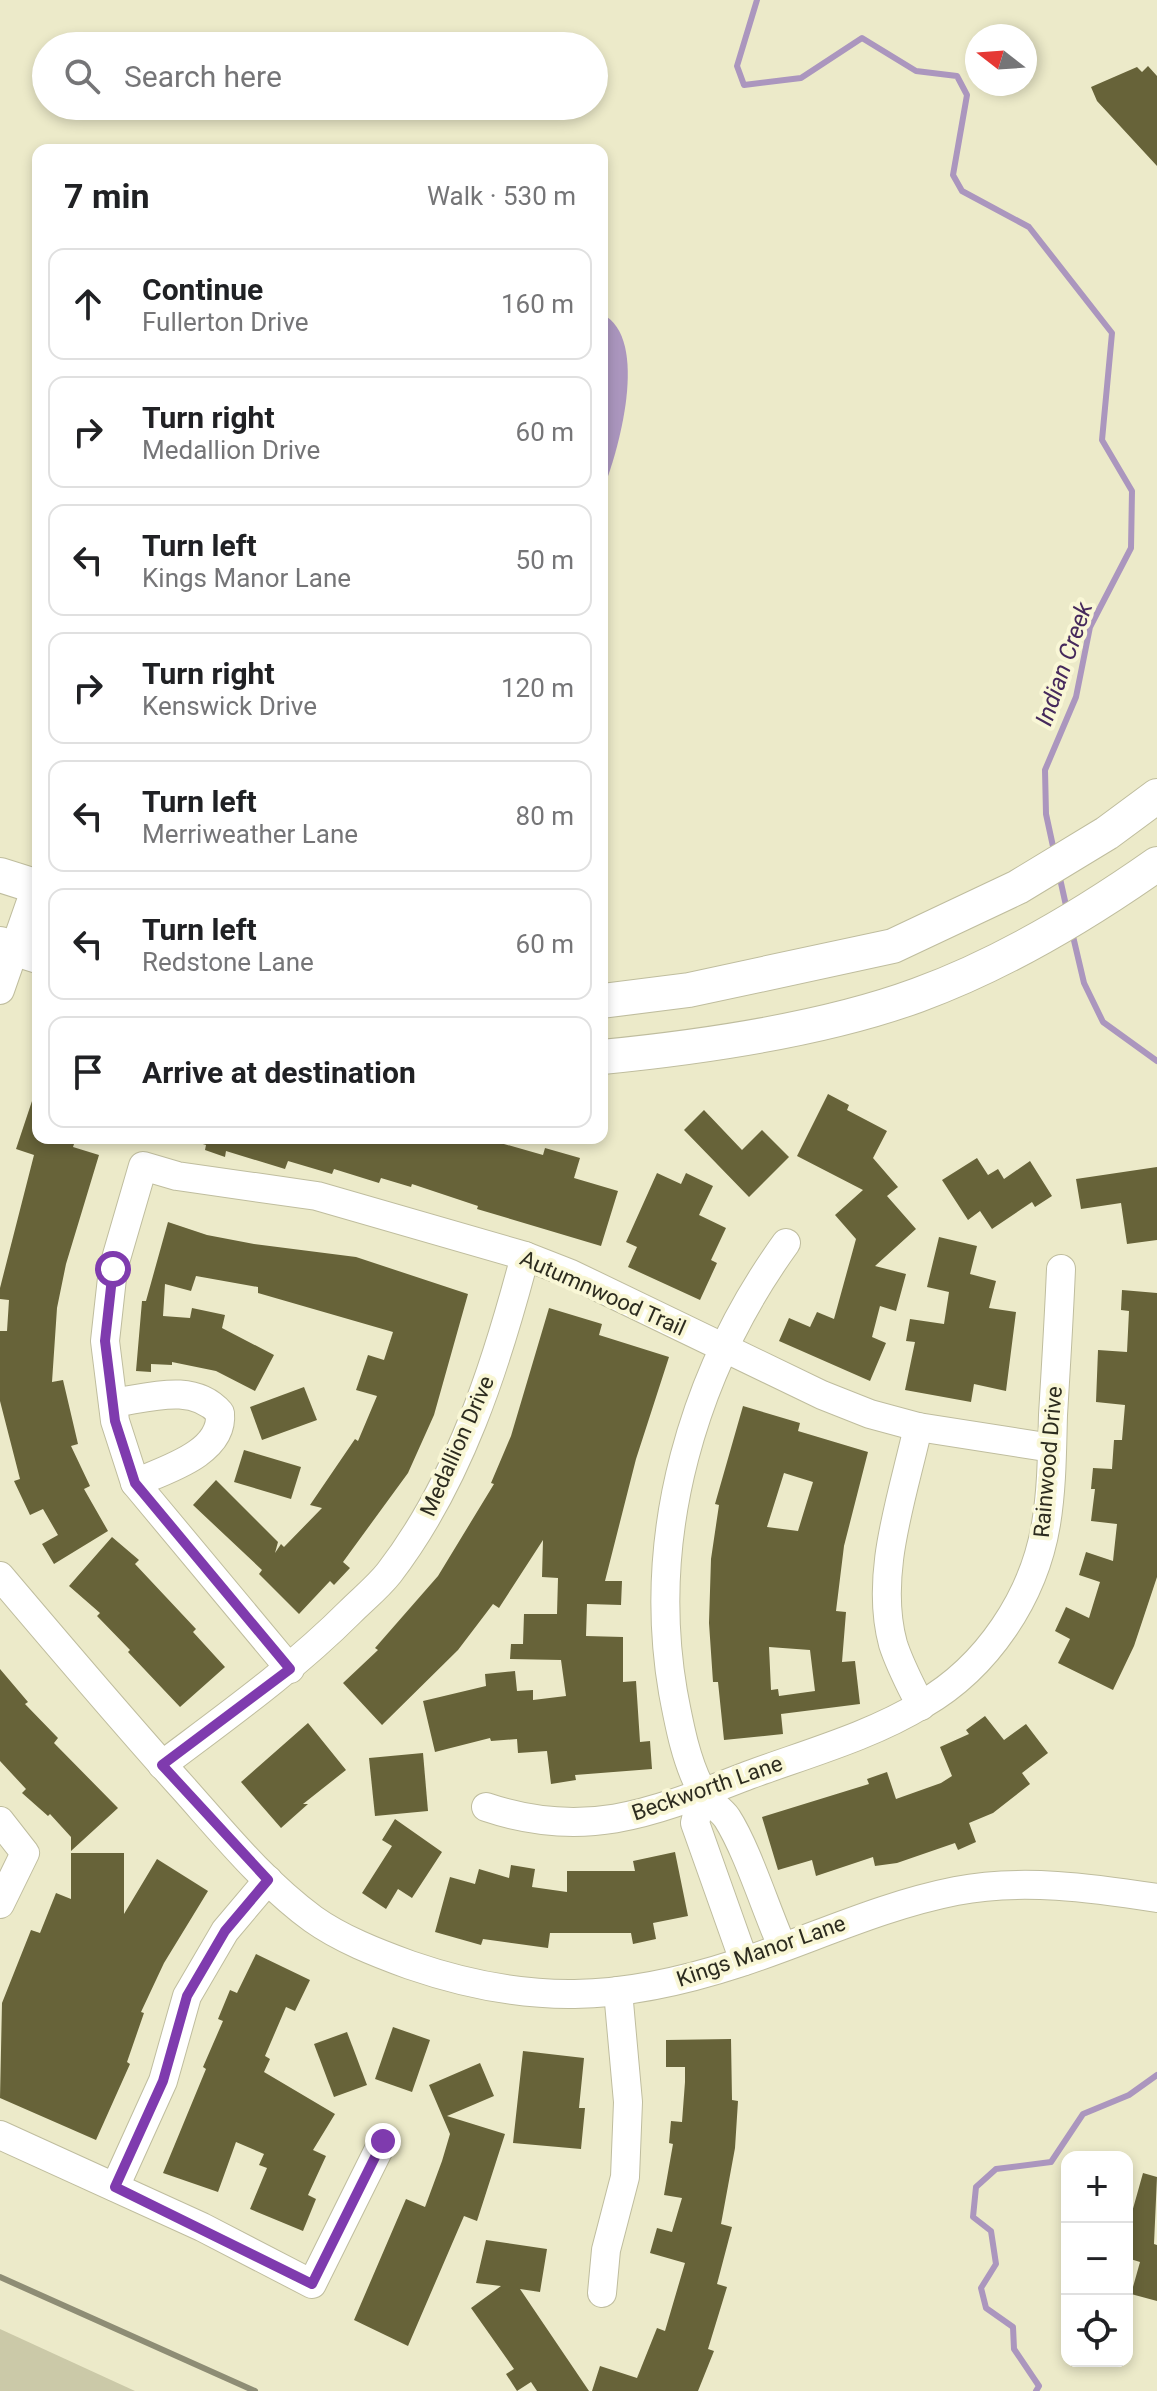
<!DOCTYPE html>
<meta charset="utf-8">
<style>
body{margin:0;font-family:Roboto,sans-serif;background:#f2f2f2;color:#202124}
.controls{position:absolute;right:24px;bottom:24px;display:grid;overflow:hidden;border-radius:16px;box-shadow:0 4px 12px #0003}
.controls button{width:72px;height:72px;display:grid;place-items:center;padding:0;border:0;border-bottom:2px solid #e0e0e0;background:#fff;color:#202124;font:40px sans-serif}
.compass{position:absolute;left:965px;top:24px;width:72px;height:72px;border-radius:50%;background:#fff;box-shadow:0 4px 12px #0003;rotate:287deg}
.stop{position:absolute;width:24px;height:24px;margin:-18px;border:6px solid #7f3bae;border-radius:50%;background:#fff}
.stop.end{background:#7f3bae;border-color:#fff;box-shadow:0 2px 8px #0008}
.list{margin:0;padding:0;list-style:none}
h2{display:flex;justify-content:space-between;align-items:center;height:104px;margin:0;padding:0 32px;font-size:34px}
h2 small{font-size:26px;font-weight:400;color:#757577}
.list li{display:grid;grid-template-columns:52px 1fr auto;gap:24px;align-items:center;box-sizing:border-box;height:112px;margin:0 16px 16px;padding:0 16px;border:2px solid #e0e0e0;border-radius:16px}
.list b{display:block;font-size:30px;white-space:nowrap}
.list p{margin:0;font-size:26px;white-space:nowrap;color:#757577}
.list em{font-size:26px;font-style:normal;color:#757577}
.icon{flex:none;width:44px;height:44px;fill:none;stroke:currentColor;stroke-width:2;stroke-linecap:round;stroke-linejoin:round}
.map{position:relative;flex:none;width:1157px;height:2391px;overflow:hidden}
.search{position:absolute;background:#fff;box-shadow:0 4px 12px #0003;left:32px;top:32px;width:576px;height:88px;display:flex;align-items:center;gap:20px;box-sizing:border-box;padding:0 28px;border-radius:44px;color:#757577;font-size:30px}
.panel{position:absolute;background:#fff;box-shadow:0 4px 12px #0003;left:32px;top:144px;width:576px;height:1000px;border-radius:16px}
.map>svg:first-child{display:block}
.green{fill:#cbc9a8}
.water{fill:#ab96be}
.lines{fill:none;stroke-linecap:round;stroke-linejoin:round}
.stream{stroke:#ab96be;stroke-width:6}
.building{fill:#676339;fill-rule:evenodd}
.minor-casing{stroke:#bfbd9e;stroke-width:30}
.major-casing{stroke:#bfbd9e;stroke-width:36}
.minor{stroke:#fff;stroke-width:28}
.major{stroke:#fff;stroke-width:34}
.rail{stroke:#8e8d75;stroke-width:6}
.route{stroke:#7f3bae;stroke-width:10}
.labels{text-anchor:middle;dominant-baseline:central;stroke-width:8;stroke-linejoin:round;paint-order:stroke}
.street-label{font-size:22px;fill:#2d2c1f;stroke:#f9f7d6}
.water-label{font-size:24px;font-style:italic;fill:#46295c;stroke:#f9f7d6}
</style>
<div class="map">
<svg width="1157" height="2391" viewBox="0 0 1157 2391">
<rect width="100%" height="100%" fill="#eceac9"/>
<polygon class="green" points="0,2329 135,2391 0,2391"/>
<path class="water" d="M602 314C651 338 618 454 602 492Z"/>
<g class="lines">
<g class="stream">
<polyline points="757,0 737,66 744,85 801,78 862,38 916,71 957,76 967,95 953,175 962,191 1029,227 1112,333 1102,440 1132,491 1131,548 1090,627 1076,697 1045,770 1046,814 1054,851"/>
<polyline points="1059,874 1067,910"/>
<polyline points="1072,932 1084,983 1103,1022 1157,1061"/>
<polyline points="1036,2391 1039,2386 1014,2349 1013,2327 986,2308 981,2288 996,2264 991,2231 973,2217 976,2187 996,2169 1051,2162 1083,2114 1129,2095 1157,2075"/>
</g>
</g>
<g class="building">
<polygon points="1148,66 1157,76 1157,166 1097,101 1091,87 1137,67 1142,72"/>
<polygon points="35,1092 38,1092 38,1138 76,1138 73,1147 99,1155 66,1264 57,1308 52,1382 63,1380 78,1444 71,1446 90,1486 84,1489 108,1531 54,1564 42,1544 58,1535 43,1509 30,1515 14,1481 20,1479 0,1401 0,1331 7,1331 9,1300 0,1299 0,1288 34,1155 16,1149"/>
<polygon points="828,1094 849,1105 847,1110 887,1131 873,1158 898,1187 887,1196 916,1229 875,1266 906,1274 896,1311 880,1306 872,1337 886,1343 870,1381 779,1341 789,1318 810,1327 817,1312 834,1319 856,1239 835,1215 863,1190 797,1156"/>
<polygon points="704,1110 742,1150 762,1130 789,1157 749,1197 684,1130"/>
<polygon points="197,1138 387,1138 402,1142 403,1138 483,1138 543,1155 545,1148 580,1158 574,1178 618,1191 601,1246 477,1209 478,1206 412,1184 411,1187 381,1178 379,1183 334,1169 332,1174 288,1161 285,1169 226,1151 225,1157 205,1150 206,1145 196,1142"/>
<polygon points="977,1158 988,1175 998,1169 1004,1179 1030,1161 1052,1196 1035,1207 1032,1202 992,1229 980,1211 968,1220 942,1180"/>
<polygon points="1157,1167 1157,1240 1127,1244 1121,1203 1081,1209 1076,1179"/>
<polygon points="657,1173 681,1184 686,1173 713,1186 699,1215 726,1228 711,1260 717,1263 700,1300 628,1267 637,1247 626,1242"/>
<polygon points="168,1222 207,1235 254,1244 356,1257 468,1294 434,1415 408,1473 343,1562 350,1568 334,1585 330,1581 299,1614 259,1574 262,1570 193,1505 216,1480 278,1542 275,1553 281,1544 284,1547 322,1508 310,1505 355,1439 358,1441 377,1396 356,1390 368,1355 384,1360 393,1332 258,1293 258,1287 196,1276 191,1291 165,1284 163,1316 190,1318 192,1308 225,1315 222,1328 274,1355 255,1391 216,1371 172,1362 172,1365 151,1364 151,1372 136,1371 142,1301 146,1301"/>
<polygon points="939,1237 977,1246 970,1274 996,1281 989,1308 1016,1312 1006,1391 974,1384 971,1402 905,1390 915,1342 906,1341 910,1319 944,1324 949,1292 927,1287"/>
<polygon points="1122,1290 1157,1293 1157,1577 1134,1646 1113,1690 1058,1663 1070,1639 1055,1631 1066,1607 1089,1618 1100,1582 1079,1575 1086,1552 1113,1561 1117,1524 1091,1521 1095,1489 1091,1489 1093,1468 1112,1469 1114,1440 1122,1440 1125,1405 1096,1402 1098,1350 1127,1352 1129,1311 1121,1310"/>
<polygon points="549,1308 602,1324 599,1335 669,1357 636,1459 605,1581 622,1581 621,1605 587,1604 586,1636 623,1637 623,1682 636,1681 640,1742 650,1741 652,1769 575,1775 576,1780 551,1784 547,1751 518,1753 517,1739 491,1741 490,1738 435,1752 423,1701 486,1686 485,1674 515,1671 517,1691 533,1690 533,1700 566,1696 561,1660 510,1659 511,1644 523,1644 524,1614 557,1614 558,1578 542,1577 543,1540 499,1608 493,1604 458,1650 382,1725 343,1683 378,1650 375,1648 438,1576 494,1484 491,1483 511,1436"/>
<polygon points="304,1387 317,1420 262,1440 250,1407"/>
<path d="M743 1406 800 1423 798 1431 868 1452 844 1546 836 1611 846 1612 842 1662 855 1661 860 1704 781 1714 783 1734 724 1740 718 1682H713L709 1623 711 1559 719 1505 715 1504ZM784 1473 813 1482 798 1531 767 1527ZM769 1647 810 1650 815 1691 779 1696 778 1689 771 1690Z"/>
<polygon points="244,1450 301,1467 291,1499 234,1482"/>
<polygon points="112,1537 139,1560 135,1564 196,1629 193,1632 225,1667 180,1707 128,1652 130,1650 97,1616 100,1613 69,1586"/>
<polygon points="0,1669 28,1702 25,1704 58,1738 54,1743 118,1808 71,1851 71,1837 50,1814 48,1816 22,1793 26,1789 0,1761"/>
<polygon points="985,1716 1004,1740 1026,1724 1048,1753 1022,1773 1030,1784 993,1813 969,1823 976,1842 958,1850 955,1843 897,1863 875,1866 873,1857 816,1876 812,1860 778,1870 762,1817 869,1784 867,1779 887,1772 896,1799 941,1783 952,1776 940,1747 969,1734 966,1730"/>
<polygon points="308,1723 346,1770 303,1804 308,1804 281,1828 241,1782"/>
<polygon points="423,1753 428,1811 375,1816 369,1758"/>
<polygon points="395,1819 442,1852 412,1898 398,1889 386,1909 362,1893 392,1846 382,1840"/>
<polygon points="675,1852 688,1916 653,1923 656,1939 633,1944 631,1933 550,1933 548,1948 483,1939 481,1945 435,1932 450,1877 475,1884 479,1869 509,1878 511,1865 535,1869 532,1887 567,1892 567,1871 635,1871 633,1861"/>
<polygon points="71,1853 124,1853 124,1914 157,1859 208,1891 164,1963 141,2012 144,2013 127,2062 130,2064 96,2140 0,2098 2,2003 31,1930 40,1933 56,1893 71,1899"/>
<polygon points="256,1954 310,1980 295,2011 286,2007 265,2056 270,2059 264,2072 335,2114 313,2150 326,2156 308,2195 316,2199 303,2231 250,2209 267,2168 259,2165 264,2154 236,2142 218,2192 163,2173 206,2069 203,2067 223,2021 218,2019 230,1990 237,1993"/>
<polygon points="393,2027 430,2040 412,2092 375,2079"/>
<polygon points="347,2032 367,2085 334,2097 314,2044"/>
<polygon points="731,2039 732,2100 738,2101 735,2148 721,2224 732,2227 717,2284 727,2287 708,2349 714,2351 698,2391 592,2391 600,2366 637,2378 657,2328 665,2331 685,2263 650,2253 657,2228 672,2232 682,2198 664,2195 673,2144 669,2143 671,2121 682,2122 685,2082 685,2067 666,2067 666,2040"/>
<polygon points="523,2051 584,2058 579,2108 585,2108 581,2149 513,2143"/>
<polygon points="480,2063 494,2096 447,2116 505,2134 477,2221 464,2216 408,2346 354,2320 406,2199 425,2207 442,2161 450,2134 429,2085"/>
<polygon points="1143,2173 1157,2177 1154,2244 1157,2245 1157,2301 1131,2294 1140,2262 1127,2258 1127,2230"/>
<polygon points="486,2240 547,2249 540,2292 520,2289 589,2391 537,2391 531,2382 517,2391 506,2374 514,2369 471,2308 501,2286 476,2283"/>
</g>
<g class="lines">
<defs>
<g id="minor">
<polyline points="0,990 36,887"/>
<path d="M113 1403C149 1398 193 1382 220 1413 224 1453 165 1470 135 1483"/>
<path d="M918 1427C903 1496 874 1574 893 1644 900 1666 911 1686 921 1706"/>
<path d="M0 1576C61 1648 122 1720 185 1790 225 1835 264 1883 313 1919 341 1939 377 1953 410 1965 529 2006 620 2002 739 1963 812 1939 880 1906 956 1891 1022 1878 1092 1888 1157 1898"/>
<polyline points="290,1669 135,1483 115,1421 105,1341 113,1269 143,1166 177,1176 317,1196 525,1256 571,1274 822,1395 870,1414 918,1427 1052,1448"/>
<path d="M162 1765C227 1716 293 1669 350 1612 363 1599 378 1587 389 1573 459 1482 496 1366 525 1256"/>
<polyline points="702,1793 695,1823 744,1961"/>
<path d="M486 1807C587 1841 654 1812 749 1775 806 1754 871 1736 923 1704 987 1667 1034 1597 1046 1524 1052 1488 1052 1451 1053 1415 1056 1366 1059 1317 1061 1269"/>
<polyline points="0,1821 25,1853 0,1904"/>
<path d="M782 1946C766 1910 747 1849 727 1818 720 1808 707 1802 702 1791 686 1762 679 1724 673 1692 646 1534 693 1372 786 1243"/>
<polyline points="0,2135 202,2227 312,2284 383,2141"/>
<polyline points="115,2187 163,2081 187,1996 225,1931 268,1880"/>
<polyline points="602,2293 606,2250 625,2177 628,2102 618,1991"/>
</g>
<g id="major">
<polyline points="0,875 38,887"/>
<polyline points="0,944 38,956"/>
<polyline points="602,1001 689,990 893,946 1018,887 1107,833 1157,796"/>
<path d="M602 1057C703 1047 823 1030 918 995 1003 964 1083 916 1157 864"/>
</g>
</defs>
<use href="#minor" class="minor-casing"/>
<use href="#major" class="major-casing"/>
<use href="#minor" class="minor"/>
<use href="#major" class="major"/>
<polyline class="rail" points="0,2277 255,2391"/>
</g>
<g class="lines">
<polyline class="route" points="113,1269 105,1341 115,1421 135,1483 290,1669 162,1765 268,1880 225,1931 187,1996 163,2081 115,2187 312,2284 383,2141"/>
</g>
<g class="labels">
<g class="street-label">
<text transform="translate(603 1293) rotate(24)">Autumnwood Trail</text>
<text transform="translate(457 1446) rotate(-66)">Medallion Drive</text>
<text transform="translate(1048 1462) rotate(-85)">Rainwood Drive</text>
<text transform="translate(707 1788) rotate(-19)">Beckworth Lane</text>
<text transform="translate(761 1951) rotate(-19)">Kings Manor Lane</text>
</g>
<g class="water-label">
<text transform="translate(1064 664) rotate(-71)">Indian Creek</text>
</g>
</g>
</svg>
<div class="controls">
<button>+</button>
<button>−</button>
<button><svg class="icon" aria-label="locate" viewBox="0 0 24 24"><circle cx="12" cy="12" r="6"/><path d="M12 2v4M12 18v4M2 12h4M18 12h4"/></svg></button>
</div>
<svg class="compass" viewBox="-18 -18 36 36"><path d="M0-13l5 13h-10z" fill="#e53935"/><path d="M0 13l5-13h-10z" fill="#757577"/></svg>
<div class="stop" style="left:113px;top:1269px"></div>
<div class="stop end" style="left:383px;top:2141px"></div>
<div class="search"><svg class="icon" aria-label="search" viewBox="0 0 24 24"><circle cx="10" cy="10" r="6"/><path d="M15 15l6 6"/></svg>Search here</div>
<section class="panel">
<h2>7 min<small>Walk · 530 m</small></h2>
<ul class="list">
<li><svg class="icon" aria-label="ahead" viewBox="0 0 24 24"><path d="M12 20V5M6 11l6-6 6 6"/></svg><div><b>Continue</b><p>Fullerton Drive</p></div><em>160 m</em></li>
<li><svg class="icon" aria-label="right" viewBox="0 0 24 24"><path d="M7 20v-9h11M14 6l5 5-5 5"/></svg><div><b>Turn right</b><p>Medallion Drive</p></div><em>60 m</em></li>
<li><svg class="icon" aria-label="left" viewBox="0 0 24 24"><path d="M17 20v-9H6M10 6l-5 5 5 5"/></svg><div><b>Turn left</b><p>Kings Manor Lane</p></div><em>50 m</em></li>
<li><svg class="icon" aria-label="right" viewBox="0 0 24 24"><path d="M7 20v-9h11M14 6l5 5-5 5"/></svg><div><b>Turn right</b><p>Kenswick Drive</p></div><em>120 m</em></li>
<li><svg class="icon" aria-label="left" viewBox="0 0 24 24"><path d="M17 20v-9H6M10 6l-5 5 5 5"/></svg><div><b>Turn left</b><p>Merriweather Lane</p></div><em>80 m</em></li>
<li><svg class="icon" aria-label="left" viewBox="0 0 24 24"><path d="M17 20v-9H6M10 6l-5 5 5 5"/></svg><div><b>Turn left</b><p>Redstone Lane</p></div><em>60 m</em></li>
<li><svg class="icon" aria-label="arrive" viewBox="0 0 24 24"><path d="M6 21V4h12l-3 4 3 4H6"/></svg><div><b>Arrive at destination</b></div></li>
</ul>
</section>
</div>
